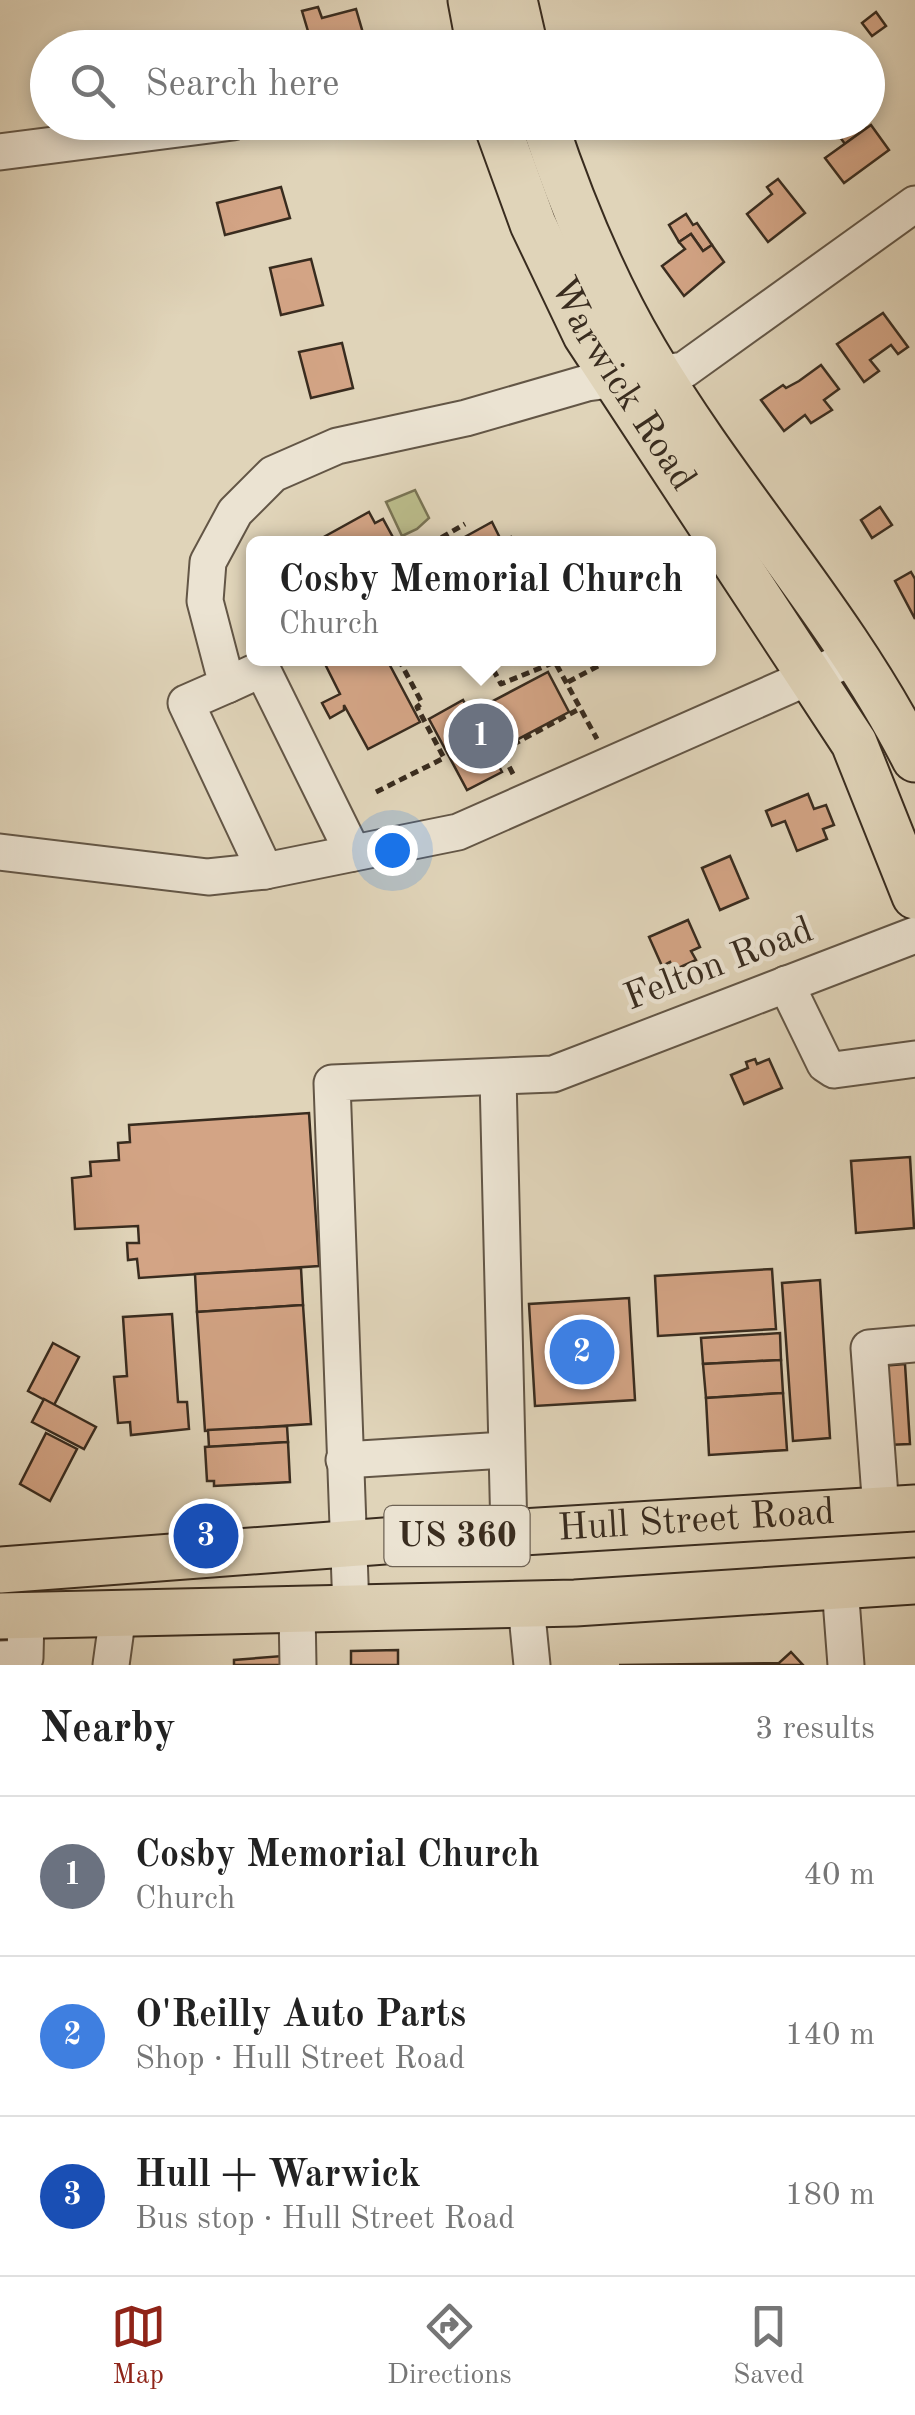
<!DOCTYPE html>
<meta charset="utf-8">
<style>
body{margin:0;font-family:"Old Standard TT",serif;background:#f6f6f6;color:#222}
.you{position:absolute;left:392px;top:850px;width:35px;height:35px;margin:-25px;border:8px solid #fff;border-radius:50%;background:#1a73e8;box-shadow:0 0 0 15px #1a73e833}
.badge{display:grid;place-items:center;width:65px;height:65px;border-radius:50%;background:#8f2418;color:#fff;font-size:32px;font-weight:700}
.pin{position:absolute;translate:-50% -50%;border:5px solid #fff;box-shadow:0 2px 10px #0006}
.popup{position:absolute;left:246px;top:536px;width:470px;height:130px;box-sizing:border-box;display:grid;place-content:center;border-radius:15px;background:#fff;filter:drop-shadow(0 2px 8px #0005);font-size:32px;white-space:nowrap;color:#767676}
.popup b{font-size:38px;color:#222}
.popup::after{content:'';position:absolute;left:50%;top:100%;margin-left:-20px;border:20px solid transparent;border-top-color:#fff}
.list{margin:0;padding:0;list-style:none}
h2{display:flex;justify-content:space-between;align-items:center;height:130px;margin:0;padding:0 40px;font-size:42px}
h2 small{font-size:32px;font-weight:400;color:#767676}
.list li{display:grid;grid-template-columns:65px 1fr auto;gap:30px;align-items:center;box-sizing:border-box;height:160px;padding:0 40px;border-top:2px solid #e0e0e0}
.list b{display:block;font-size:38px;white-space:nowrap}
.list p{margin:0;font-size:32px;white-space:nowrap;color:#767676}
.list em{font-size:32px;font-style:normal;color:#767676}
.icon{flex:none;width:55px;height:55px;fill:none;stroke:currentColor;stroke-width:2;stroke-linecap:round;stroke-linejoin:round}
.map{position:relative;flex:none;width:915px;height:1665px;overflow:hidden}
.search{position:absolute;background:#fff;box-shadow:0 5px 15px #0003;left:30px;right:30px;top:30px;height:110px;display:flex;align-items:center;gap:25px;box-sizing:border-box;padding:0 35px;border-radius:55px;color:#767676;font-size:38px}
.sheet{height:610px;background:#fff}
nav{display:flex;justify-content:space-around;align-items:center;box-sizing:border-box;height:140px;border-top:2px solid #e0e0e0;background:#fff;font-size:28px;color:#767676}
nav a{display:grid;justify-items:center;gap:5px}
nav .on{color:#8f2418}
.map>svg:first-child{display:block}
.green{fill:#babb8a;stroke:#7a7454;stroke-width:2.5}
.building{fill:#d3a485;stroke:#392c1f;stroke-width:2.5}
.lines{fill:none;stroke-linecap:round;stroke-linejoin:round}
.minor-casing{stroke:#635646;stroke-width:39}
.major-casing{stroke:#392c1f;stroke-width:49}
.path{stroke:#392c1f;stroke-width:5;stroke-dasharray:8 5;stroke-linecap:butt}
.minor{stroke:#ebe3d2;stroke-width:35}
.major{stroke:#e0d4b9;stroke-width:45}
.labels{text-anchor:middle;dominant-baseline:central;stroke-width:9;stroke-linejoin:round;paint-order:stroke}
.shield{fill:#ebe3d2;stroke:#6e6355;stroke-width:2.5}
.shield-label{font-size:35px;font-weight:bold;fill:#392c1f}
.street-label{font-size:38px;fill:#392c1f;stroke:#ebe3d2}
</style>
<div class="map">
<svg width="915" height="1665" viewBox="0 0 915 1665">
<rect width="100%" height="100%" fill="#e0d4b9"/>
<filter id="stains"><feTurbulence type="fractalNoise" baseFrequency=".002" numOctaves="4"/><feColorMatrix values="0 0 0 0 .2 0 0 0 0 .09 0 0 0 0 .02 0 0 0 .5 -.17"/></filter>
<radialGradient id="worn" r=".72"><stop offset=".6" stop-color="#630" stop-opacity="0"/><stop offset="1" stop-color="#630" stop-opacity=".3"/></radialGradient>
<polygon class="green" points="415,490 429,518 417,529 402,536 386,502"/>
<g class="building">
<polygon points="318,7 322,18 356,9 365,40 339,48 313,48 302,11"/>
<polygon points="876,12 886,26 872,36 862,23"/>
<polygon points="852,122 862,122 866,128 845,144 837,133"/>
<polygon points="871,125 889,150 844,183 825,158"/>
<polygon points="778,179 805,213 768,242 747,214 772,194 767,187"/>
<polygon points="281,187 290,218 225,235 217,203"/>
<polygon points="686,214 693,225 697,223 712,245 703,251 691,234 679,242 669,225"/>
<polygon points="691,234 703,251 712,245 724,262 684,296 662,266 685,249 679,242"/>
<polygon points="311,259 323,305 281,315 270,268"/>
<polygon points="883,313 908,347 898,354 891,345 870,360 879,371 864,382 837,344"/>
<polygon points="342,343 353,388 311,398 299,352"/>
<polygon points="821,365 839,389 824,400 832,410 811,423 805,415 784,431 761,400 783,385 786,388 799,381"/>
<polygon points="880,507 892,525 872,538 861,520"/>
<polygon points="369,512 375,523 383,519 395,541 311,544"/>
<polygon points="492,522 502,542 511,537 515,544 452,544"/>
<polygon points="911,572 915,579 915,619 895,581"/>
<polygon points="322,658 386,658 420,722 368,749 344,705 344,710 330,718 322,703 340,694"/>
<polygon points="548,672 569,712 492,753 502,772 467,790 429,719 463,700 470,713"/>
<polygon points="808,794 814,809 826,805 834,825 823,829 827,839 797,851 785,821 772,826 766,811"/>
<polygon points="730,856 748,898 720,910 702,868"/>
<polygon points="688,920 700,947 691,951 696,960 674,970 670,962 662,966 649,937"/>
<polygon points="755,1059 757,1064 769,1059 782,1088 744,1104 731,1075 748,1068 746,1062"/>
<polygon points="309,1113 319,1266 139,1278 137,1259 128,1260 127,1243 139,1243 138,1226 75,1229 72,1178 91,1176 90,1162 119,1160 118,1143 130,1142 129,1125"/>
<polygon points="910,1157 914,1228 856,1233 851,1161"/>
<polygon points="301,1268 303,1305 197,1312 195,1274"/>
<polygon points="772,1269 776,1329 658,1336 655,1276"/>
<polygon points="820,1280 830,1438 793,1441 782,1283"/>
<polygon points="629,1298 635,1400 535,1406 529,1304"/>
<polygon points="303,1305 311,1424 205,1431 197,1312"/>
<polygon points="172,1314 178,1402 187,1402 189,1429 131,1435 130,1422 118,1423 114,1377 127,1376 123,1317"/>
<polygon points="780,1333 781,1360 703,1364 701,1338"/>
<polygon points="53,1343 79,1357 54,1405 28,1391"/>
<polygon points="781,1360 783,1393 706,1398 703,1364"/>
<polygon points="905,1364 910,1444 886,1445 881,1366"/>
<polygon points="783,1393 787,1450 709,1455 706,1398"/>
<polygon points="44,1399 96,1427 84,1449 32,1422"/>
<polygon points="287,1426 288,1442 209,1447 208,1430"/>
<polygon points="46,1433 77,1449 50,1501 20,1484"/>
<polygon points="288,1442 290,1482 214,1486 214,1481 207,1481 205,1447"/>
<polygon points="398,1650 398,1665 351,1665 351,1651"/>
<polygon points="791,1652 803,1665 619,1665 779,1663"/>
<polygon points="282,1656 282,1665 234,1665 234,1660"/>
</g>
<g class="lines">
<defs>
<g id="minor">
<polyline points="0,152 233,122"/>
<polyline points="854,657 458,832 265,871 186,703 227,685 205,601 208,562 235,512 273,474 337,446 466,418 587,383 684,370 915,204"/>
<polyline points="227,685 262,669 353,853"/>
<polyline points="0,852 208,877 265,871"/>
<polyline points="786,984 825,1064 834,1070 915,1059"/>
<polyline points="498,1077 509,1533"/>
<polyline points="344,1460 505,1450"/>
<polyline points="881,1510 869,1348 915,1344"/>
<polyline points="840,1586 846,1665"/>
<polyline points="526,1605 532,1665"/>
<polyline points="351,1609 332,1083 553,1074 915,935"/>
<polyline points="297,1610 298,1665"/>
<polyline points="0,1659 25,1658 26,1616"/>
<polyline points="111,1665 118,1614"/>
</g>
<g id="major">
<polyline points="471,0 480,48"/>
<polyline points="514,0 525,48"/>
<path id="s1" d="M496 122 533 224 586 335 854 743 915 896"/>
<path d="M544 122C571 203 602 279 645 352 727 492 841 613 915 759"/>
<path id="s2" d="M0 1570 424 1538 915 1508"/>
<polyline points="0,1616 575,1603 915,1581"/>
</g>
</defs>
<use href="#minor" class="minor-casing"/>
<use href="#major" class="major-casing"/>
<g class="path">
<polyline points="430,544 465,524"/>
<polyline points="487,658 501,684 555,662 597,739"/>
<polyline points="568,682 613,658"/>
<polyline points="513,774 501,751 581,708"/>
<polyline points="376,792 444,758 417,707 422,703 398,658"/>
</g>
<use href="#minor" class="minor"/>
<use href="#major" class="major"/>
</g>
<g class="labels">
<rect class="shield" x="384.5" y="1506" width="145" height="60" rx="8"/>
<g class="shield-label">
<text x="457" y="1536">US 360</text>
</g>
<g class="street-label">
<text stroke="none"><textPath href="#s1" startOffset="292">Warwick Road</textPath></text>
<text transform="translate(719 965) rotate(-21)">Felton Road</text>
<text stroke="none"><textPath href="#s2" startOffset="698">Hull Street Road</textPath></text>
</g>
</g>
<rect width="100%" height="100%" filter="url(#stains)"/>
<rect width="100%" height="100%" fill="url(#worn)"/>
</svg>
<div class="you"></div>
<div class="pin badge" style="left:481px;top:736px;background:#6b7280">1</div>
<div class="popup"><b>Cosby Memorial Church</b>Church</div>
<div class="pin badge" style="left:582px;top:1352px;background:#3f7fe0">2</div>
<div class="pin badge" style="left:206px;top:1536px;background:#1a4fb4">3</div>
<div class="search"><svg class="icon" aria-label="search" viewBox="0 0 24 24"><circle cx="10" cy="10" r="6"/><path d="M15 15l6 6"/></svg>Search here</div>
</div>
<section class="sheet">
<h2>Nearby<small>3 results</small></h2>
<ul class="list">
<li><span class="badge" style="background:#6b7280">1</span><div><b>Cosby Memorial Church</b><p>Church</p></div><em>40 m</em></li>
<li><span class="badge" style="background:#3f7fe0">2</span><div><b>O'Reilly Auto Parts</b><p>Shop · Hull Street Road</p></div><em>140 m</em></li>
<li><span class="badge" style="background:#1a4fb4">3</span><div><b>Hull + Warwick</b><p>Bus stop · Hull Street Road</p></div><em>180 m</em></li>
</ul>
</section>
<nav>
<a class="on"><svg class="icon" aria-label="map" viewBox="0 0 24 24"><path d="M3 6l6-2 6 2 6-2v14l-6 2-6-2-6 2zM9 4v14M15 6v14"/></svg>Map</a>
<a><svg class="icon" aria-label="directions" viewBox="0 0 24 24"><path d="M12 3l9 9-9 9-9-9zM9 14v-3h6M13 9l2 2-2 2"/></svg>Directions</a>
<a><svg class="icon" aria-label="saved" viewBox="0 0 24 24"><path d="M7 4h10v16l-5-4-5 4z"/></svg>Saved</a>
</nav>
